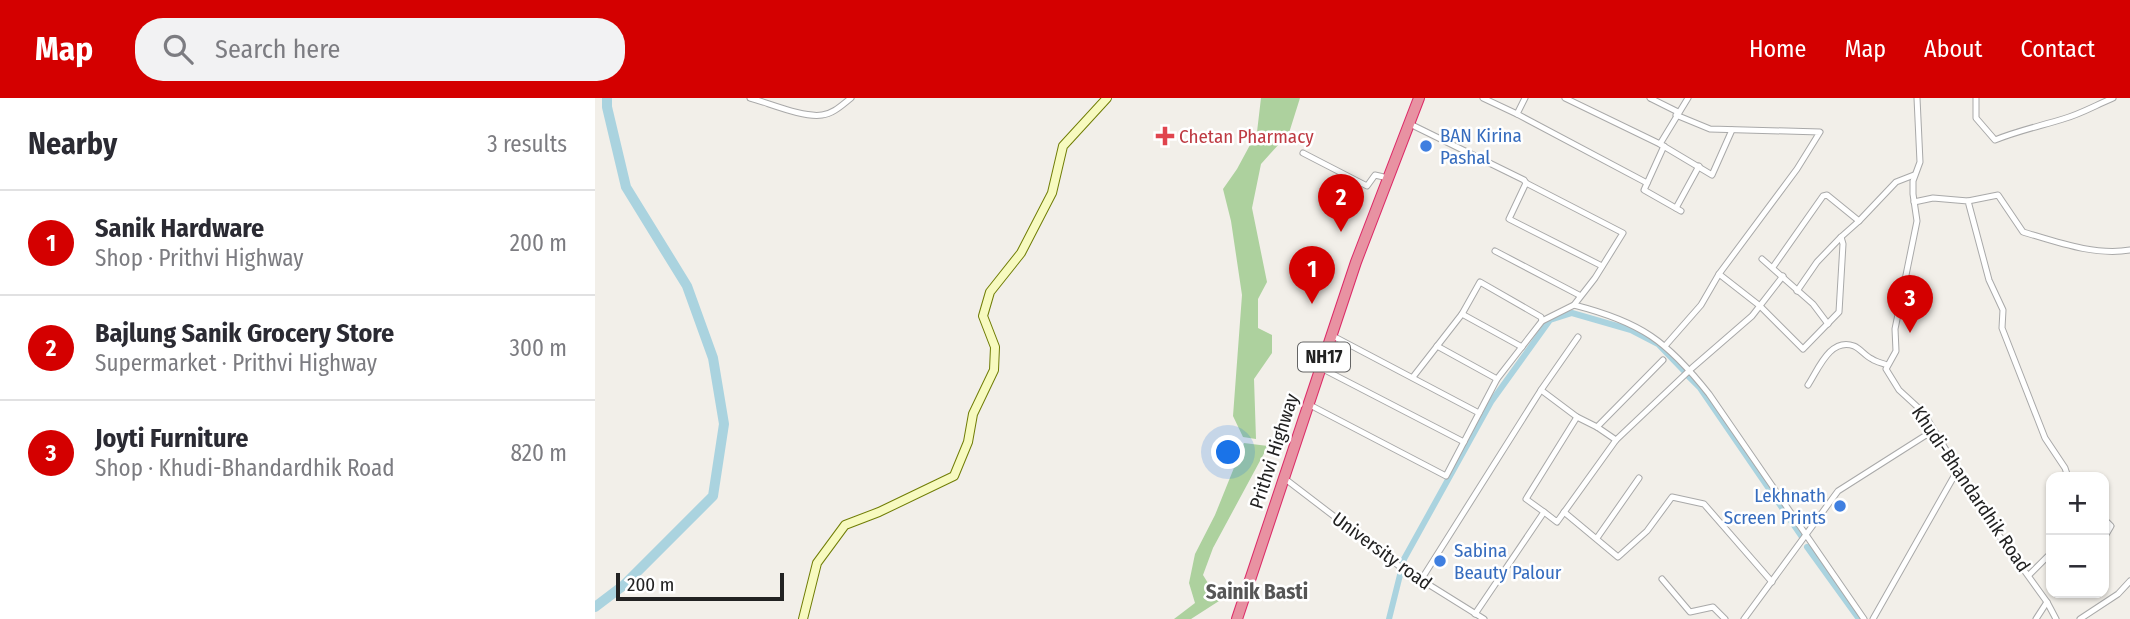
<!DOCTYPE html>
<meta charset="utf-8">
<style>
body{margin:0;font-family:"Fira Sans Condensed",sans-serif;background:#f2f2f3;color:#2b2b33}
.controls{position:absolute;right:21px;bottom:21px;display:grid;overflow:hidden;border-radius:14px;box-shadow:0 2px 5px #0004}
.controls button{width:63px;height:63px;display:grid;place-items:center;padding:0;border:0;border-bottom:2px solid #e1e1e2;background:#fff;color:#2b2b33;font:35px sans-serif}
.scale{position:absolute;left:21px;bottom:18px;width:168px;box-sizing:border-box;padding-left:7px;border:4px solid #222;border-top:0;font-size:19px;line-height:24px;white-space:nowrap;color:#222;-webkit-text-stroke:5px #fff;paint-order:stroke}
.you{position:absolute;left:634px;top:355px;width:24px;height:24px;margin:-18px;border:5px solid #fff;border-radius:50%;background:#1a73e8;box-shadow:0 0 0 10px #1a73e833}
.badge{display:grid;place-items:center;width:46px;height:46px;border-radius:50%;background:#d40000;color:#fff;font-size:23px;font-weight:700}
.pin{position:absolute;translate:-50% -58px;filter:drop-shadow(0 2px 4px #0008)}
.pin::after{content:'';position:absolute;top:37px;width:24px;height:21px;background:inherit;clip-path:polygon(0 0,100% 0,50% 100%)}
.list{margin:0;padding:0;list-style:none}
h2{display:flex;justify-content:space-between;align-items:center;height:91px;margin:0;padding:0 28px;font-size:30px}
h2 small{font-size:23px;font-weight:400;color:#7c7c81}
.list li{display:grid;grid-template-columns:46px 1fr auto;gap:21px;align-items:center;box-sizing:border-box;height:105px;padding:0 28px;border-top:2px solid #e1e1e2}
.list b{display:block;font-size:26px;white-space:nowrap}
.list p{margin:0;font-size:23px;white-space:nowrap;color:#7c7c81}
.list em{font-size:23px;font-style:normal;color:#7c7c81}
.icon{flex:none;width:38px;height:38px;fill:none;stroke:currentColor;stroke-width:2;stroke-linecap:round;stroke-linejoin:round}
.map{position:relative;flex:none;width:1535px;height:521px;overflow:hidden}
header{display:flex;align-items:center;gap:42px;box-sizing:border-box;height:98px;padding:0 35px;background:#d40000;color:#fff}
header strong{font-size:33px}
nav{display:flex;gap:38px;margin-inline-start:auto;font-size:24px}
.search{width:490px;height:63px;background:#f2f2f3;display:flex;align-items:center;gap:18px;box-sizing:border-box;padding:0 24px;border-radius:28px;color:#7c7c81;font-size:26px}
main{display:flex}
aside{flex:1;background:#fff}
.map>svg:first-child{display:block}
.forest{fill:#add19e}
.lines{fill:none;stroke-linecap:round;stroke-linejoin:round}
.canal{stroke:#aad3df;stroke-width:6}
.river{stroke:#aad3df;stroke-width:10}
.street-casing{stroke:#a9a9a9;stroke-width:7}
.secondary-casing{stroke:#707d05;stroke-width:10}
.highway-casing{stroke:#dc2a67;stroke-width:12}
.street{stroke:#fff;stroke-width:5}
.secondary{stroke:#f7fabf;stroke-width:8}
.highway{stroke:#e892a2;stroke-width:10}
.health-dot{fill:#e0444e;stroke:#fff;stroke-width:2.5}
.shop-dot{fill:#3f7fe0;stroke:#fff;stroke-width:2.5}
.labels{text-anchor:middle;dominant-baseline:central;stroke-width:5;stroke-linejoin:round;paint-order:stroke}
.shield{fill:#fff;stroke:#646464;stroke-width:2}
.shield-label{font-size:18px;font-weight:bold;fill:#222}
.shop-label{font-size:19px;fill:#366cbe;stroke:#fff;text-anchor:start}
.health-label{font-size:19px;fill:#be3a42;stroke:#fff;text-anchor:start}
.street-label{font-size:19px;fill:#222;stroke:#fff}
.neighbourhood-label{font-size:21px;font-weight:bold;fill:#555;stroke:#fff}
</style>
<header>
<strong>Map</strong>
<div class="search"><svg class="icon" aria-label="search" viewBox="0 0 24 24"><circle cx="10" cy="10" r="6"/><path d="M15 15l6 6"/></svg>Search here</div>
<nav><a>Home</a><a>Map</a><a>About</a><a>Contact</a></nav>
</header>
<main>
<aside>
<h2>Nearby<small>3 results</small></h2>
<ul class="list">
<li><span class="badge">1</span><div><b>Sanik Hardware</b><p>Shop · Prithvi Highway</p></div><em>200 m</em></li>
<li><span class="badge">2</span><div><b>Bajlung Sanik Grocery Store</b><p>Supermarket · Prithvi Highway</p></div><em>300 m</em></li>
<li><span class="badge">3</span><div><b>Joyti Furniture</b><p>Shop · Khudi-Bhandardhik Road</p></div><em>820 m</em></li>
</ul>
</aside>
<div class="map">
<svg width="1535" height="521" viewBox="0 0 1535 521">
<rect width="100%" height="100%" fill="#f2efe9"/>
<g class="forest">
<polygon points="666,0 705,0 694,35 666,66 657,110 672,184 663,201 663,230 677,237 677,255 659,281 661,341 648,339 638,318 647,197 636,123 628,91 642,71 662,34"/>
<polygon points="649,345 673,348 618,450 608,477 624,503 596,521 579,521 600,505 594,485 600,456 620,417"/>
</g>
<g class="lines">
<g class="canal">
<polyline points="1092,277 1105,290 1207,439"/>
<polyline points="1212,449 1264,521"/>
<polyline points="794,521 809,461 896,304 955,222 977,215 1036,232 1063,246 1089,273"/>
</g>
<polyline class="river" points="0,509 29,487 118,398 129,326 118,260 92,188 31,89 12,9 12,0"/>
<defs>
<g id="street">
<path d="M155 0C174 5 208 20 227 17 238 16 247 7 256 0"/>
<polyline points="888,0 922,16"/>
<polyline points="930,0 922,16 1052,85"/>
<polyline points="970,0 1065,46 1093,0"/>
<polyline points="1055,0 1083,14"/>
<polyline points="1322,0 1325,64 1318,83 1318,96 1322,123 1300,231 1301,253 1291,271 1304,292 1328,314 1398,429 1452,504 1461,521"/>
<path d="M1381 0V20L1400 42C1422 33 1445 28 1468 21 1486 16 1501 7 1518 0"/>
<polyline points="815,26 929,82 931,85 1028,135 1000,180 979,207 947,223 946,219 885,184 867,216 818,279"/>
<polyline points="1065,46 1117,77 1137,32"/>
<polyline points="1069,48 1049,92 1086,113"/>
<polyline points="708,55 772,88 780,77 793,80"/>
<polyline points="931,85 914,121 1007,168"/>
<path d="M1373 103 1403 97 1428 134C1462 144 1500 158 1535 152"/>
<polyline points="1319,104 1338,100 1373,103 1394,182 1408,212 1407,230 1450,340 1470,370 1473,379"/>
<polyline points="1081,110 1104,68"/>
<polyline points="1264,123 1301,84 1319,77"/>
<polyline points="900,153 984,197"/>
<polyline points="1167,161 1218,206 1233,226"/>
<polyline points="1178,169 1228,98 1232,97 1264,123 1246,139"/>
<polyline points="1124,176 1165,208 1208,251 1244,214 1248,146 1246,139 1222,164 1202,193"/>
<path d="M979 207C1046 224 1072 243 1114 296L1269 521"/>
<polyline points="867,216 927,249"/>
<polyline points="736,237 884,315"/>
<polyline points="842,248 902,281"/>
<polyline points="1070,248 1106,207 1124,176 1202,71 1225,34 1115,31 1081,17"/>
<polyline points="726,270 869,344"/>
<path d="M1213 287C1223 272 1235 239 1259 248 1266 251 1270 258 1277 261 1281 264 1287 265 1292 267"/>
<polyline points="946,292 982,319 1002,329 1021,342"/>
<polyline points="713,306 851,378 902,281 947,223"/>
<polyline points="1002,329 1068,262"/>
<polyline points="689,380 804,468 889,521"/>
<polyline points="949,414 962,424 1021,342 1097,270 1157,218 1188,178"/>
<polyline points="969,414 1023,459 1052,433 1077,399 1109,406 1177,484"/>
<polyline points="1509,421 1516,428 1509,440"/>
<polyline points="1002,440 1044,380"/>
<polyline points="1434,477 1456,455"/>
<polyline points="1067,481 1095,514 1118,509 1130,521"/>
<polyline points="826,482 946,292 983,239"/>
<polyline points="880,516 949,414 931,401 982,319"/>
<polyline points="1149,521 1243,393 1339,332"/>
<polyline points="1278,521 1362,373"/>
<polyline points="1441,521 1452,504"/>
<polyline points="1485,521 1523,496 1535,483"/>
</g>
<polyline id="secondary" points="208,521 222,465 250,427 284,414 359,378 373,344 378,316 399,272 400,249 388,218 395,194 426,155 457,95 468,48 512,0"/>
<polyline id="highway" points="642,521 761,164 824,0"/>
</defs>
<use href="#street" class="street-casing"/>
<use href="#secondary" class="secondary-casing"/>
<use href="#highway" class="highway-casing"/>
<use href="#street" class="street"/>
<use href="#secondary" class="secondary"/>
<use href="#highway" class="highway"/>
</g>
<path class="health-dot" d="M566.5 27.5h7v7h7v7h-7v7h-7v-7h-7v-7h7z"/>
<g class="shop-dot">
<circle cx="831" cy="48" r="7"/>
<circle cx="1245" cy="408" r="7"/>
<circle cx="845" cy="463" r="7"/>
</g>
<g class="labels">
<rect class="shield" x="703" y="244.5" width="52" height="29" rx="5"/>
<g class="shield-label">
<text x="729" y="259">NH17</text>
</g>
<g class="shop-label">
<text x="845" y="37">BAN Kirina<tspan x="845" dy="22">Pashal</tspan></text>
<text x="1231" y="397" text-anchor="end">Lekhnath<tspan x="1231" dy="22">Screen Prints</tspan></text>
<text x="859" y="452">Sabina<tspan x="859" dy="22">Beauty Palour</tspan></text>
</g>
<g class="health-label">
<text x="584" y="38">Chetan Pharmacy</text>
</g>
<g class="street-label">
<text transform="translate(679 353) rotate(-72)">Prithvi Highway</text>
<text transform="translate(1376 391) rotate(56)">Khudi-Bhandardhik Road</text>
<text transform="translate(787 453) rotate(36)">University road</text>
</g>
<g class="neighbourhood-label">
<text x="662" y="494">Sainik Basti</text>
</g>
</g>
</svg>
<div class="controls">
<button>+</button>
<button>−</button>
</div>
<div class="scale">200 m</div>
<div class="you"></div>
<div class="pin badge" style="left:717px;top:206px">1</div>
<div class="pin badge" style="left:746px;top:134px">2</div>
<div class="pin badge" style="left:1315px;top:235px">3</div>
</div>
</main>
